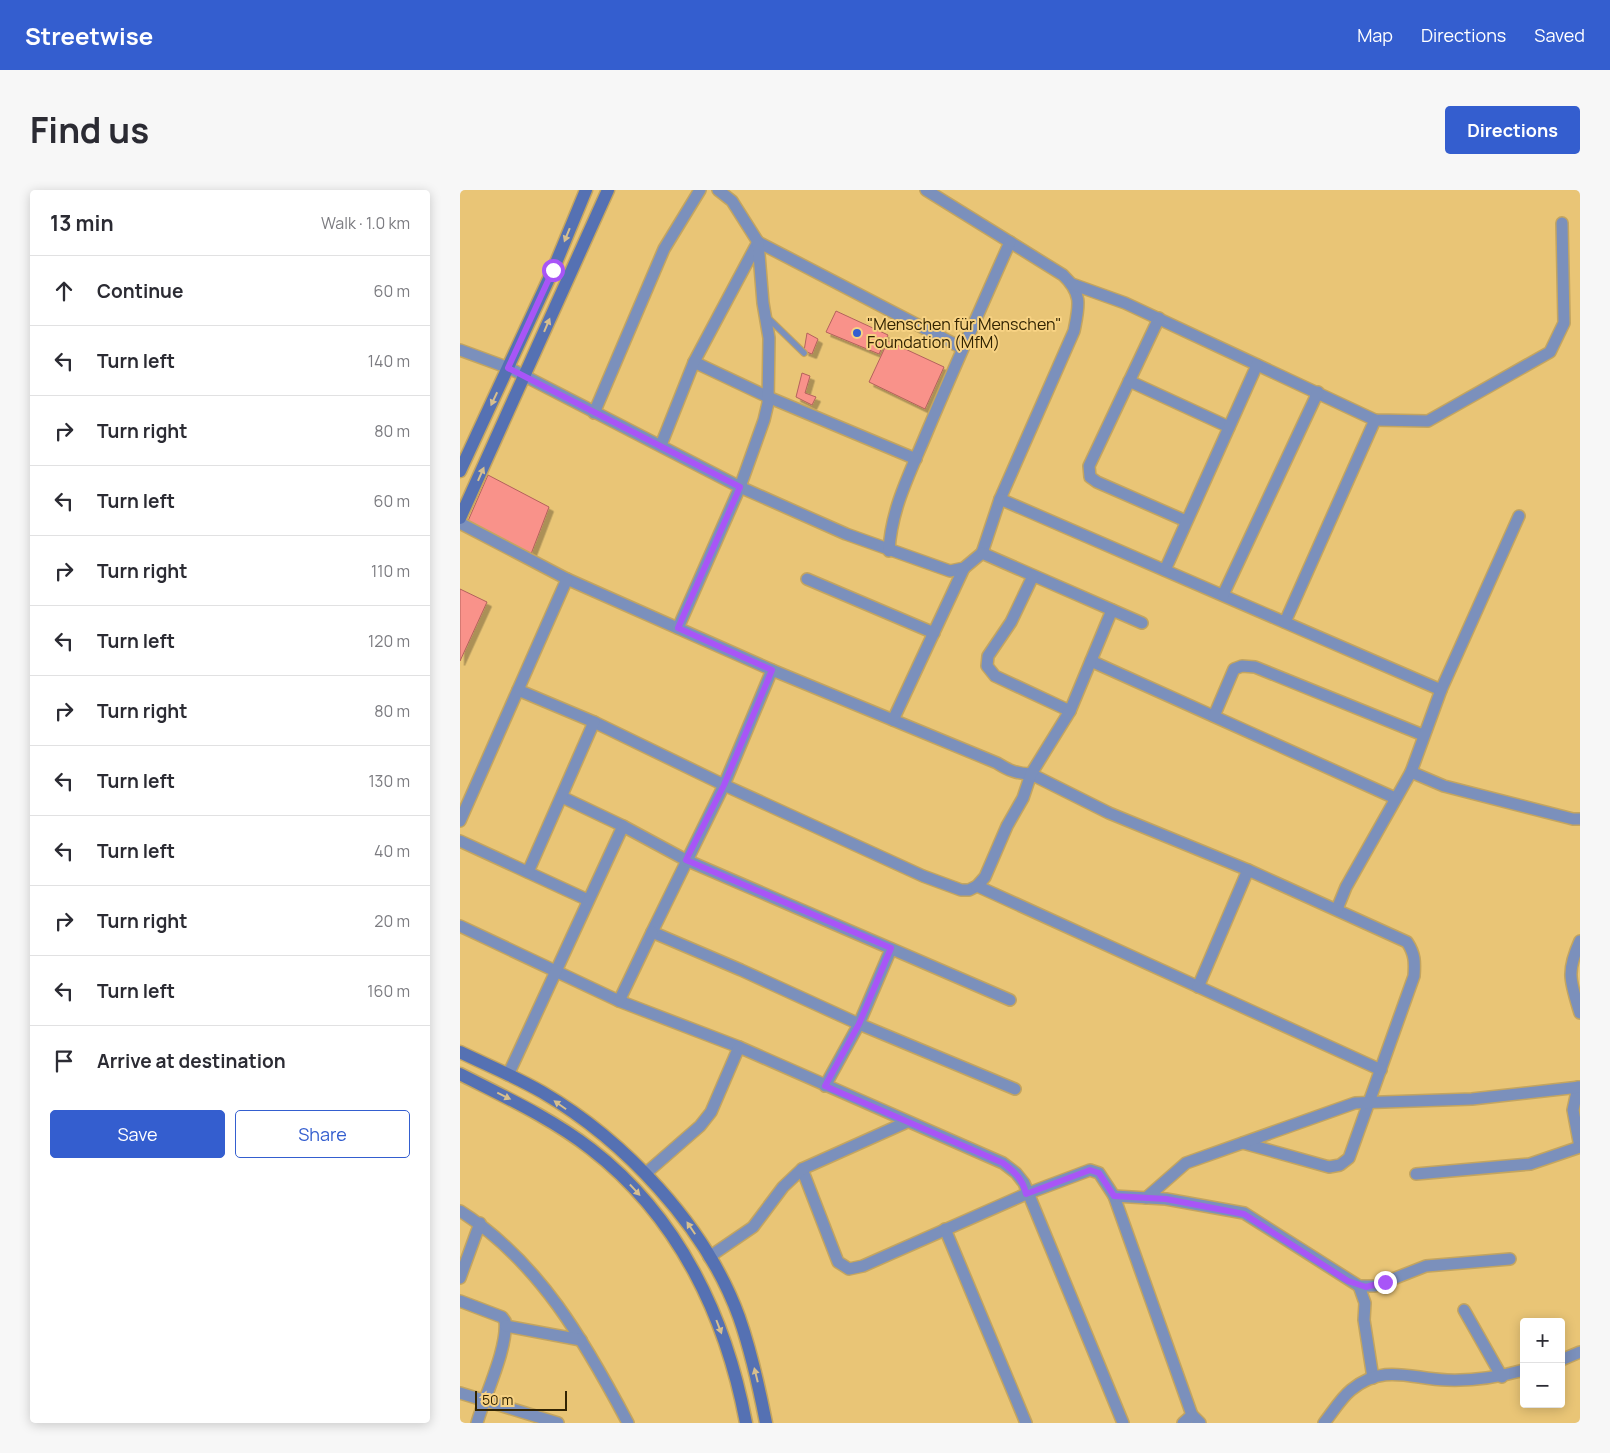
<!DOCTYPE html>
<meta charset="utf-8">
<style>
body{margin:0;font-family:Manrope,sans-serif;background:#f7f7f7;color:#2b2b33}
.controls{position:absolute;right:15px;bottom:15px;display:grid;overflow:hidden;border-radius:5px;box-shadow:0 2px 12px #0003}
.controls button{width:45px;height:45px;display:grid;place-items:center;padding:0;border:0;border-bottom:1px solid #e1e1e2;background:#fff;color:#2b2b33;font:25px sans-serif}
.scale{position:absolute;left:15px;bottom:12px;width:92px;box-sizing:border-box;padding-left:5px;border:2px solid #322402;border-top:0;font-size:14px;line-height:18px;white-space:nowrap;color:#322402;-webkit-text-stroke:4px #f7d283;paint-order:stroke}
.stop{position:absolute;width:15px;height:15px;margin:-11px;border:4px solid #a855f7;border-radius:50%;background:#fff}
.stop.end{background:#a855f7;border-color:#fff;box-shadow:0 1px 5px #0008}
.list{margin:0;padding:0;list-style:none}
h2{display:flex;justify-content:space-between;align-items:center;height:65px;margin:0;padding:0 20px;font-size:21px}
h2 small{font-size:16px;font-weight:400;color:#7c7c81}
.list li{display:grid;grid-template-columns:32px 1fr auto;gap:15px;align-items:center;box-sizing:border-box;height:70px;padding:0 20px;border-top:1px solid #e1e1e2}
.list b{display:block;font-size:19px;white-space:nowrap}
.list em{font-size:16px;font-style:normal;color:#7c7c81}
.actions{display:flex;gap:10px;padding:15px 20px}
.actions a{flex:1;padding:11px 0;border:1px solid #345ecf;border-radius:5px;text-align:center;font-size:18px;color:#345ecf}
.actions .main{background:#345ecf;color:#fff}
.icon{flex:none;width:28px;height:28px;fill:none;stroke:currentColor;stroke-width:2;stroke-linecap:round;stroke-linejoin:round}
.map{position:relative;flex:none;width:1120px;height:1233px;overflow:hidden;border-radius:5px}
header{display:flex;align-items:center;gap:30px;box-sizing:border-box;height:70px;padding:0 25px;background:#345ecf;color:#fff}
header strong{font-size:24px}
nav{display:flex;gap:28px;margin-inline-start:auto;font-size:18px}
.intro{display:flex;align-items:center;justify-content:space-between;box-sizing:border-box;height:120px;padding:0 30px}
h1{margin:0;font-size:35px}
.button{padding:12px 22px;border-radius:5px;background:#345ecf;color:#fff;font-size:18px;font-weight:700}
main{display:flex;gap:30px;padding:0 30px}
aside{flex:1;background:#fff;border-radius:5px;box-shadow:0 2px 12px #0003}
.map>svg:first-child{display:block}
.building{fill:#f9928a;stroke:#b3625c;filter:url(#shadow)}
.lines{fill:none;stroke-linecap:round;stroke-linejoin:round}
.service-casing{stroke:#c4a55f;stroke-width:8}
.minor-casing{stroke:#c4a55f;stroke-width:14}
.secondary-casing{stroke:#c4a55f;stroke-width:15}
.service{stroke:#7b90bc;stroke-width:5.5}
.minor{stroke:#7b90bc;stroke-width:11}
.secondary{stroke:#5571b3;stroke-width:12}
.oneway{fill:#d7bf8d}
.route{stroke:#a855f7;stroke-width:6}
.poi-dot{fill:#345ecf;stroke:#f7d283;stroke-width:2}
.labels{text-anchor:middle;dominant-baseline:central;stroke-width:4;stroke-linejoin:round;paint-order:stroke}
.poi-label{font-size:16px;fill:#322402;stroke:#f7d283;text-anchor:start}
</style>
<header>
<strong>Streetwise</strong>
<nav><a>Map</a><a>Directions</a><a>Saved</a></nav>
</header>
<div class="intro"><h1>Find us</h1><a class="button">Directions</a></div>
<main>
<aside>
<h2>13 min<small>Walk · 1.0 km</small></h2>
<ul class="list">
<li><svg class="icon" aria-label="ahead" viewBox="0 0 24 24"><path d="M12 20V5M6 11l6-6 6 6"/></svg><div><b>Continue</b></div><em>60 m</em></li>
<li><svg class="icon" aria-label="left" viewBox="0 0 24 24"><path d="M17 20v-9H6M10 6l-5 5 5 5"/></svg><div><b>Turn left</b></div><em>140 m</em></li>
<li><svg class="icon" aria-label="right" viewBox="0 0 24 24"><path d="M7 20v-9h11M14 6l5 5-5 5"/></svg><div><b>Turn right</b></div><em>80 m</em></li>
<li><svg class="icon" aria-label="left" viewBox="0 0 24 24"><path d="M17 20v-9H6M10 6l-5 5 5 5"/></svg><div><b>Turn left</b></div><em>60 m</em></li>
<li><svg class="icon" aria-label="right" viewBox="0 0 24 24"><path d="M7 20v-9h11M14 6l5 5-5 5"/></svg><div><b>Turn right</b></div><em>110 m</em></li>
<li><svg class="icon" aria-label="left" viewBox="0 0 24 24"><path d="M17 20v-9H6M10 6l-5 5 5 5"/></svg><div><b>Turn left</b></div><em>120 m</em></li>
<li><svg class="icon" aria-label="right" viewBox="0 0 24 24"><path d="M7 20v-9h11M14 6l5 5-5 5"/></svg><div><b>Turn right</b></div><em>80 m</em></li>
<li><svg class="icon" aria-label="left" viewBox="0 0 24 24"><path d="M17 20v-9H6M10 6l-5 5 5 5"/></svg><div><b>Turn left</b></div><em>130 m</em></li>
<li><svg class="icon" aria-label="left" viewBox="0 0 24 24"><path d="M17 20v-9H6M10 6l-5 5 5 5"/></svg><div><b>Turn left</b></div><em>40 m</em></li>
<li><svg class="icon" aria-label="right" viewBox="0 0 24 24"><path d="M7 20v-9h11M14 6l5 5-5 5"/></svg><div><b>Turn right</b></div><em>20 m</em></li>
<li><svg class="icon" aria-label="left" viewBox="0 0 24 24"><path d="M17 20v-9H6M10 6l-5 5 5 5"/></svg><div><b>Turn left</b></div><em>160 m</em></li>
<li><svg class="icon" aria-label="arrive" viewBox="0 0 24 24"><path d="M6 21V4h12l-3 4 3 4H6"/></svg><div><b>Arrive at destination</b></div></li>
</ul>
<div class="actions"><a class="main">Save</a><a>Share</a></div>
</aside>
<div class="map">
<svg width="1120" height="1233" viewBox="0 0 1120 1233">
<defs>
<filter id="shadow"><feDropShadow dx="4.5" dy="4.5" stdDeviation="0" flood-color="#0004"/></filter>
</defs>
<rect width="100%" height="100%" fill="#e9c576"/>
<g class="building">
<polygon points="376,121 428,145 419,164 366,142"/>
<polygon points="347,143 358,149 352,164 344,161"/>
<polygon points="428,151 484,177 465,219 409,192"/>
<polygon points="342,183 350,186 345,203 356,207 352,215 336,207"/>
<polygon points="28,285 89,317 71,364 8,331"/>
<polygon points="0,399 27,412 0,471"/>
</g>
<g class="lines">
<defs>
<polyline id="service" points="308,128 344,163"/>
<g id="minor">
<path d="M466 0 603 85C623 104 619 116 614 141L540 309 522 363"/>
<polyline points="612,94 665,113 915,230 968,231 1090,162 1104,133 1102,33"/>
<polyline points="699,128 629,276 630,287 637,292 726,331"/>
<polyline points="0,160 49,178 280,297 386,344 490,381 504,378 522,363 682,433"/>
<polyline points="234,172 308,207 456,269"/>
<polyline points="669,191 769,237"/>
<polyline points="134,223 204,59 240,0"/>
<polyline points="201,255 234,172 298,52 502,158"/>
<polyline points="540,309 981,500"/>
<path d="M0 333 107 389 312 480 537 573C548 580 557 584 571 584L649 623 788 680 947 752C955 764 955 772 954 786L889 968 880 975 869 977 783 953"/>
<path d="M429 361C431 318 451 281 467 242 494 178 522 115 550 52"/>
<polyline points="705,380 797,175"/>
<polyline points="573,386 551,432 528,466 527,476 535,486 610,521"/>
<polyline points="347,389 474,443"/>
<polyline points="763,405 858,202"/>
<polyline points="825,432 915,230"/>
<polyline points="218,438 280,297 304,230 308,213 309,148 303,113 298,52 272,11 258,0"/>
<polyline points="631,471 935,608"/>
<polyline points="312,480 264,595 192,742 281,780 399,834 365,896"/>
<polyline points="58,500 134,532 264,595 463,686 501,700 509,700 517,696 525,687 547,636 563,608 571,584 610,521 652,420"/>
<polyline points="754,526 774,479 782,476 795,477 963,545"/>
<polyline points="433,530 504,378"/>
<polyline points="951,582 981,500 1059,326"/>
<polyline points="102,607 163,636"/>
<polyline points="0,631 107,389"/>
<polyline points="0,651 128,710"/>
<polyline points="68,682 134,532"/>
<polyline points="517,696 921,880"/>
<polyline points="877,719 886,697 951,582 984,596 1113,629 1120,629"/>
<polyline points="0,736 159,811 279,857 543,973 556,983 564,993 663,1233"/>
<path d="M1120 751C1106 782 1110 791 1120 823"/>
<polyline points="431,759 399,834 555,899"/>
<polyline points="738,797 788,680"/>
<polyline points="159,811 192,742"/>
<polyline points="48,885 163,636 226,670 550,810"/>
<polyline points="1118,897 1113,920 1120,957"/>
<polyline points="342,979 378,1072 389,1079 403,1076 566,1004 630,980 639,983 654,1006 732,1225 740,1233"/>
<polyline points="185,984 240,936 251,922 279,857"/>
<polyline points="956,984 1070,974 1120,957"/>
<polyline points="654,1006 706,1009 784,1023 899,1096 915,1096 966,1076 1050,1069"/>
<polyline points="686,1008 726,973 895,913 1012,909 1120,897"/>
<path d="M0 1021C79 1071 125 1152 168 1233"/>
<polyline points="485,1039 566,1233"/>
<polyline points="249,1067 293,1037 323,997 342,979 447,932"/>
<polyline points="0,1088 20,1033"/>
<polyline points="899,1096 905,1113 904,1130 913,1188"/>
<path d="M0 1111 42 1127 45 1131C48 1158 25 1205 17 1233"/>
<polyline points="1004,1120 1042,1187"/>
<polyline points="46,1136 121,1150"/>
<polyline points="1101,1170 1120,1162"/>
<polyline points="0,1203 98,1233"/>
<polyline points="723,1233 732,1225"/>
<path d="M864 1233C872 1223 881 1208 891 1200 924 1173 951 1189 987 1190 1014 1191 1039 1187 1064 1180"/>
</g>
<g id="secondary">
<polyline points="0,281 93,80 126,0"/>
<polyline points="0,328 148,0"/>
<path d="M0 862C27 875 56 887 82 902 164 950 246 1036 279 1127 291 1161 299 1197 306 1233"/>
<path d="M0 884C45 907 91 928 131 959 219 1027 266 1127 286 1233"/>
</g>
</defs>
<use href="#service" class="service-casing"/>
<use href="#minor" class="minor-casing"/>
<use href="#secondary" class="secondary-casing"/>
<use href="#service" class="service"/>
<use href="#minor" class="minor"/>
<use href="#secondary" class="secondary"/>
</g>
<defs><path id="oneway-solid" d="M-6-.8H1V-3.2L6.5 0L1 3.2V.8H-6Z" transform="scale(1.25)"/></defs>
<g class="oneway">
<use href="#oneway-solid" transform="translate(107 45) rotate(112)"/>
<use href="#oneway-solid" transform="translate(87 135) rotate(-67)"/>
<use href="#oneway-solid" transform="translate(34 209) rotate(115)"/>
<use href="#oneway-solid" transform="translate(21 284) rotate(-66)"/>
<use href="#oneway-solid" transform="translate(44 906) rotate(26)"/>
<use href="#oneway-solid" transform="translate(100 915) rotate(-145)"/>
<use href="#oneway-solid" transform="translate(175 1000) rotate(47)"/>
<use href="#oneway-solid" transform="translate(231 1038) rotate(-124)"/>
<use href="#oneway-solid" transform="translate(259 1137) rotate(69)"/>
<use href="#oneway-solid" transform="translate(296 1185) rotate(-104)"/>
</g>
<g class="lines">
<path class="route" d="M93 80 48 178 280 297 218 438 312 480 264 595 226 670 431 758 399 834 365 896 543 973C555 982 563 989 566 1004L630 980 639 983 654 1006 706 1009 784 1024 888 1091 906 1097 925 1092"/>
</g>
<circle class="poi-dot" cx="397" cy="143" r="5"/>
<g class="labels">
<g class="poi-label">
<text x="407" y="134">"Menschen für Menschen"<tspan x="407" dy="18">Foundation (MfM)</tspan></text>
</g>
</g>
</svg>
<div class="controls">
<button>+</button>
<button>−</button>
</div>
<div class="scale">50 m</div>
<div class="stop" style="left:93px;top:80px"></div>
<div class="stop end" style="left:925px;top:1092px"></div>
</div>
</main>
